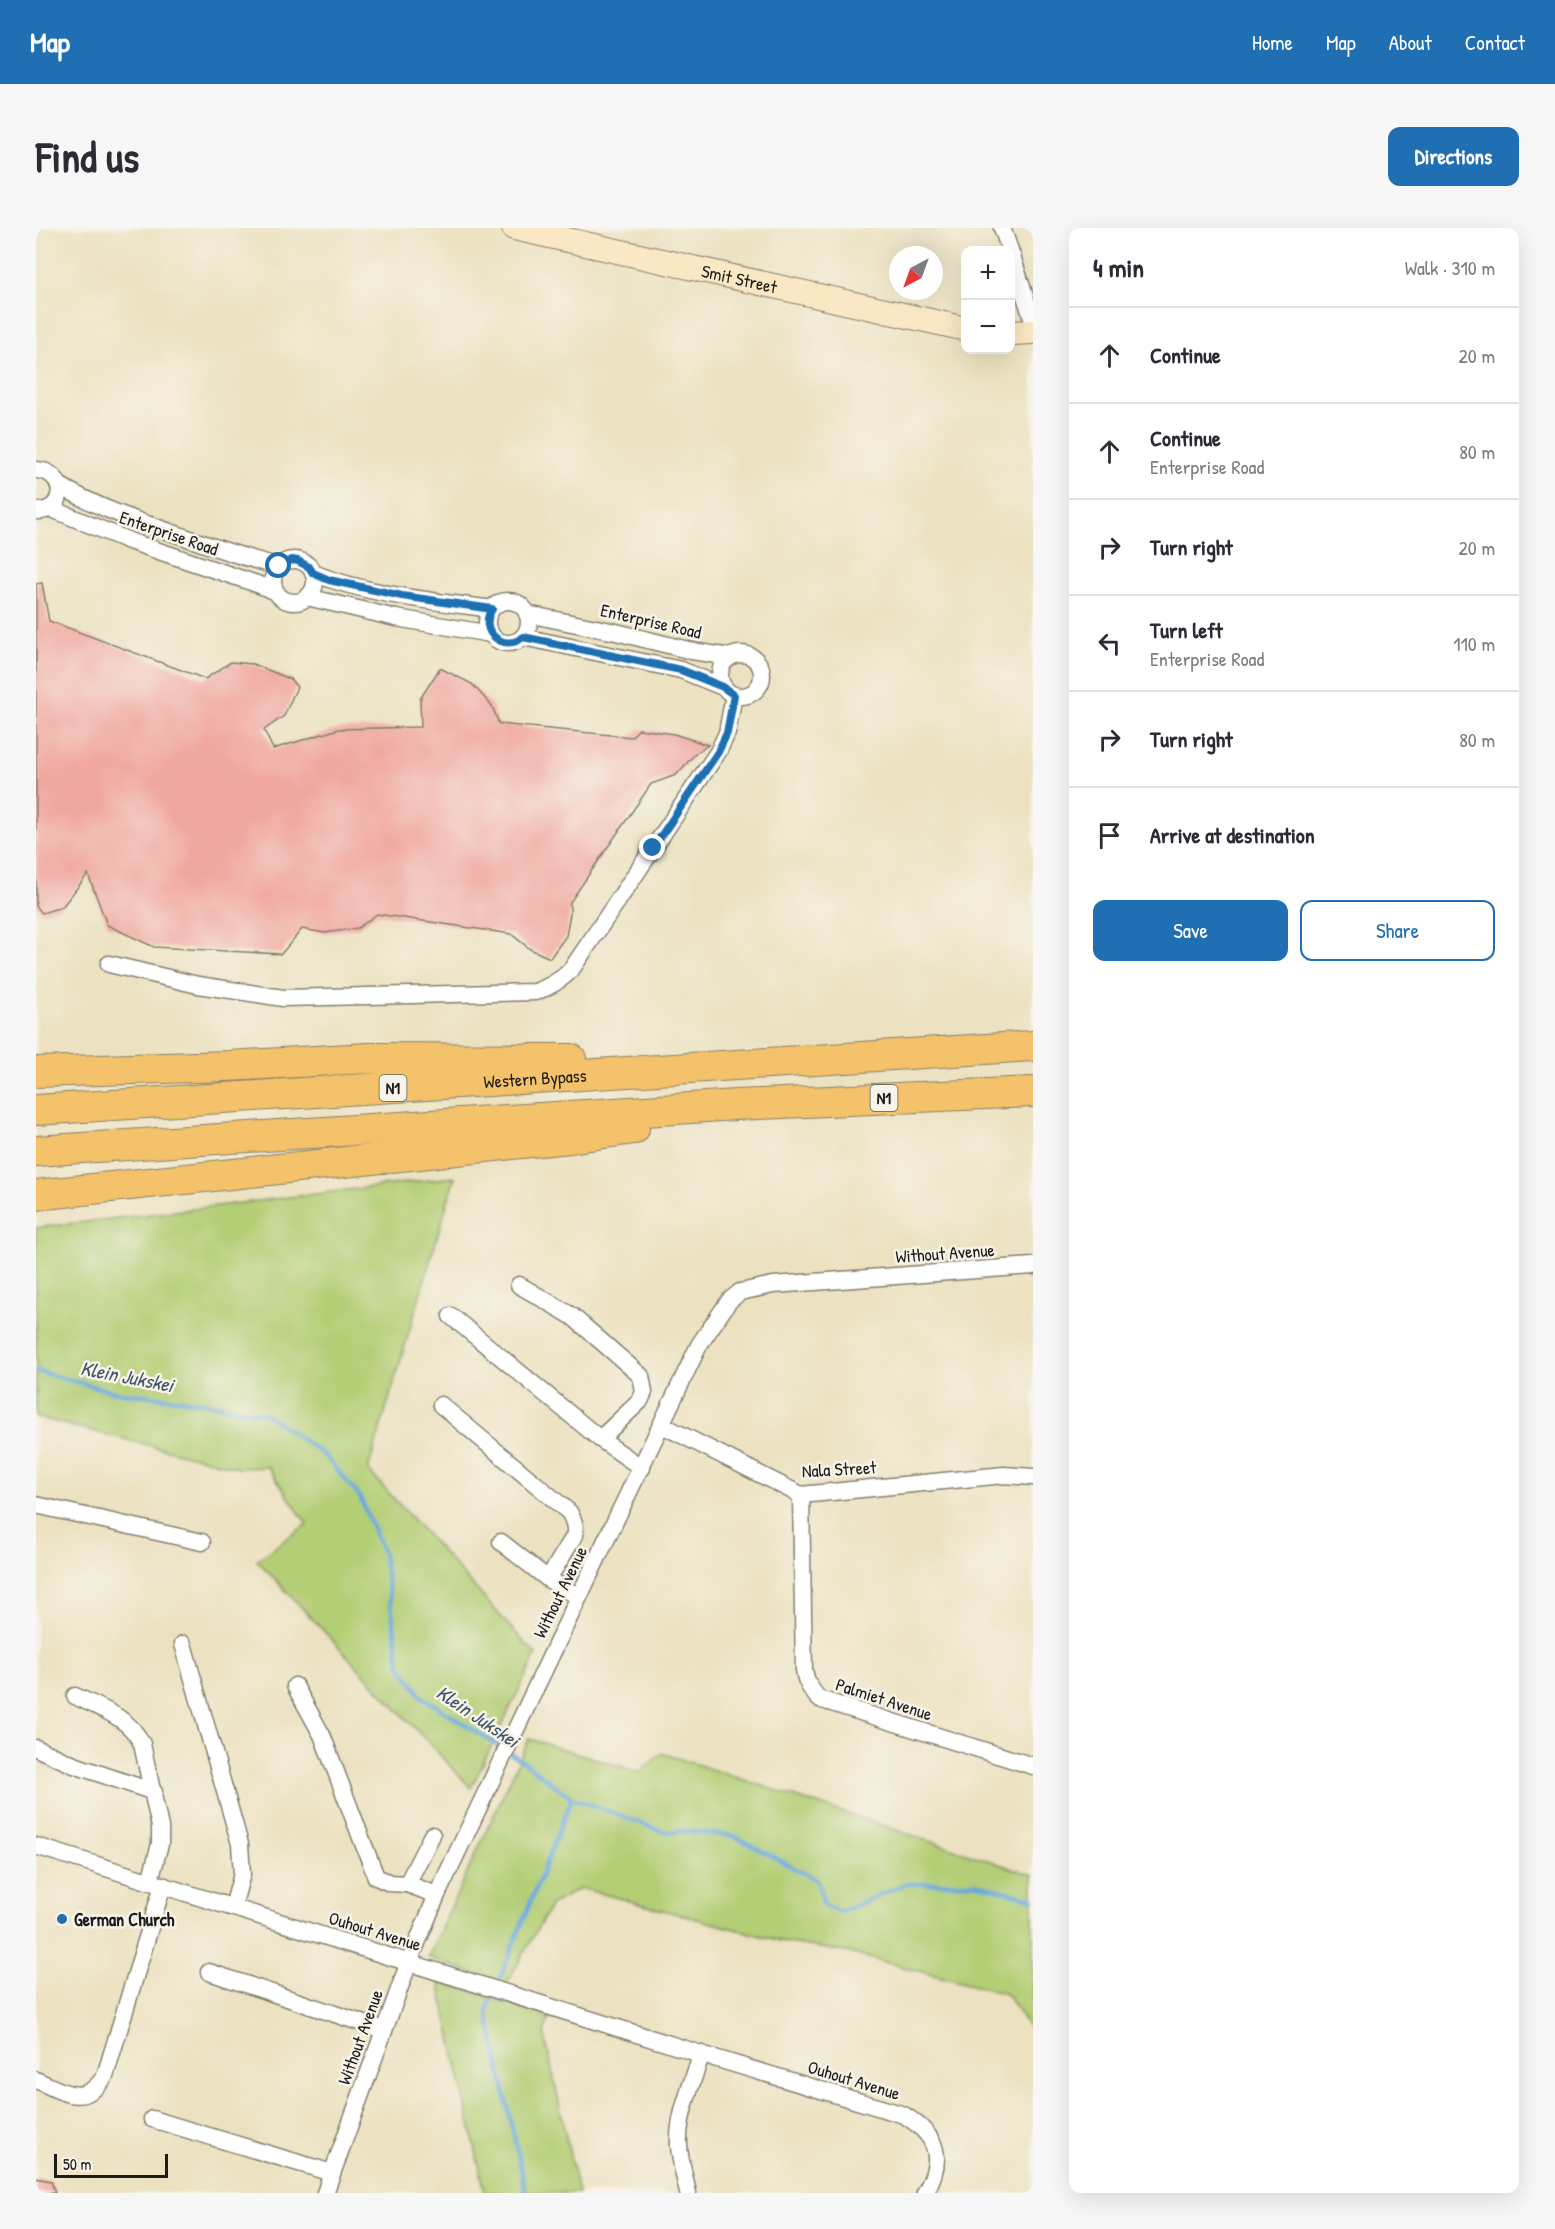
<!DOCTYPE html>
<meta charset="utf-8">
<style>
body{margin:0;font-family:"Patrick Hand",sans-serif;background:#f7f7f7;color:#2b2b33}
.controls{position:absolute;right:18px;top:18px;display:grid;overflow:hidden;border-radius:12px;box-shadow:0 6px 24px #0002}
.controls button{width:54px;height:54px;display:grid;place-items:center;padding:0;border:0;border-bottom:2px solid #e1e1e2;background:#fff;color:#2b2b33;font:30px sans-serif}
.compass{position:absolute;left:853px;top:18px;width:54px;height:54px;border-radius:50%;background:#fff;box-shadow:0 6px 24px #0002;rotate:221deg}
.scale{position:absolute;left:18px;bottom:15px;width:114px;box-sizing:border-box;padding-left:6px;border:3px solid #1c1c1c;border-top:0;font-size:16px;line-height:21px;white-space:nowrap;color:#1c1c1c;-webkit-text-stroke:4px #f7f3e8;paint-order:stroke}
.stop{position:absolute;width:18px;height:18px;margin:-14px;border:4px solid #1f6fb2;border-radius:50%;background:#fff}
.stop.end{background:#1f6fb2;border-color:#fff;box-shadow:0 2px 6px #0008}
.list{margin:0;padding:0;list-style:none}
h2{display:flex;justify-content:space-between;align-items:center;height:78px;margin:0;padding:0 24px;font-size:26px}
h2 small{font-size:20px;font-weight:400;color:#7c7c81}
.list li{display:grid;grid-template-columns:39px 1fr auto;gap:18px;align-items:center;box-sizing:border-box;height:96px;padding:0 24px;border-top:2px solid #e1e1e2}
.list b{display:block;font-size:22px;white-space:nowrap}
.list p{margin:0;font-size:20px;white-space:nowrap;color:#7c7c81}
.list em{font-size:20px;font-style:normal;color:#7c7c81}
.actions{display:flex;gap:12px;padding:18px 24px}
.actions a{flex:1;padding:14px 0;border:2px solid #1f6fb2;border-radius:12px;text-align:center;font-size:21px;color:#1f6fb2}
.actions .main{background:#1f6fb2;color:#fff}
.icon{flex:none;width:33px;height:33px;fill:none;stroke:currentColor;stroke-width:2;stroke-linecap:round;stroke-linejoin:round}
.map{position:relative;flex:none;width:997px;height:1965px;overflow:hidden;border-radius:12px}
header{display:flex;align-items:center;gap:36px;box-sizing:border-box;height:84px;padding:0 30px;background:#1f6fb2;color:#fff}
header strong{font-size:28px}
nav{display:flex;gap:33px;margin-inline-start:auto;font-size:21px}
.intro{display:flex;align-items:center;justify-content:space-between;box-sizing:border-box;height:144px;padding:0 36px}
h1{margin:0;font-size:42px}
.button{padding:15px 27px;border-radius:12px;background:#1f6fb2;color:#fff;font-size:21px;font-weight:700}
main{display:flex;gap:36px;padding:0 36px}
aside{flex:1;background:#fff;border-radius:12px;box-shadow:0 6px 24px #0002}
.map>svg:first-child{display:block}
.green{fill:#b3ce74;stroke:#687548;stroke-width:1.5}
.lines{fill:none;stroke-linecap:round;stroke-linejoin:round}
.stream{stroke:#66a7da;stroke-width:4.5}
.building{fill:#f0a7a0}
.street-casing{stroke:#847f6e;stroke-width:19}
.secondary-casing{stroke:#847f6e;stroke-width:26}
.highway-casing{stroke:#847f6e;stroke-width:32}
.street{stroke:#fff;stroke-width:16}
.secondary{stroke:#fae7c3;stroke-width:24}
.highway{stroke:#f3c26a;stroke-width:30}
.route{stroke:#1f6fb2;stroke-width:8}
.poi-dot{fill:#1f6fb2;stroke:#f7f3e8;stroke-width:2}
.labels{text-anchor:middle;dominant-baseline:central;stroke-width:5;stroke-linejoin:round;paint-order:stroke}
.shield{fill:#f7f3e8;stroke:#5e5c59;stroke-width:1.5}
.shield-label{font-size:16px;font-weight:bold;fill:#1c1c1c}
.street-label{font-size:18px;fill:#1c1c1c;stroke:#f7f3e8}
.poi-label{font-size:18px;font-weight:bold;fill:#1c1c1c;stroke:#f7f3e8;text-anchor:start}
.water-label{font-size:20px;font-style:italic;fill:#3a5468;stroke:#f7f3e8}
</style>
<header>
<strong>Map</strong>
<nav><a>Home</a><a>Map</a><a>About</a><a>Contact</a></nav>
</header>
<div class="intro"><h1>Find us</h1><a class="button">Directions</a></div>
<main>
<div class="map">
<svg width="997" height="1965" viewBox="0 0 997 1965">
<rect width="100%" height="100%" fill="#f7f3e8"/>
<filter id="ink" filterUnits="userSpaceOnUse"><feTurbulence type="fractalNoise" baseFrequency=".0167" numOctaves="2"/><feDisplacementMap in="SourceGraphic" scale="12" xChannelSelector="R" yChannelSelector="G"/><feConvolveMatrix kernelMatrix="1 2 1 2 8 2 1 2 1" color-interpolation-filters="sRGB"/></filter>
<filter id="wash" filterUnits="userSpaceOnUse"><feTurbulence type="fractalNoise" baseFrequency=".008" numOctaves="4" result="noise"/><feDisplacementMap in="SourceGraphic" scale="24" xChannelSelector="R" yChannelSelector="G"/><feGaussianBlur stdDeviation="1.35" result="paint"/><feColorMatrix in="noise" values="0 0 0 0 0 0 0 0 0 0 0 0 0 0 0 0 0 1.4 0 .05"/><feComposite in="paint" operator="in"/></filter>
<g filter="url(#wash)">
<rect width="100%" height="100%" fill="#ece2c1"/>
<g class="green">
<polygon points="419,949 332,1242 500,1427 435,1560 221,1332 271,1296 232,1239 203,1240 0,1189 0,1000"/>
<polygon points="493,1511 604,1544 626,1525 997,1647 997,1805 970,1766 810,1724 752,1715 544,1660 515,1677 470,1757 392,1729"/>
<polygon points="403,1754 514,1789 508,1804 542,1965 449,1965"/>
</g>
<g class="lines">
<g class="stream">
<polyline points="0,1143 79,1164 158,1173 230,1186 288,1227 324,1269 347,1325 364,1437 386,1469 491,1536 536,1570 628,1604 653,1603 698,1608 781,1652 788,1677 805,1684 869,1656 939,1655 997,1671"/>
<polyline points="464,1750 536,1570"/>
<polyline points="455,1773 451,1781 490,1965"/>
</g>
</g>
<g id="blocks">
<g class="building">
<polygon points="6,355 13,393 169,451 195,434 217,436 254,451 261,459 248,488 228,502 237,521 303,501 385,499 384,471 404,440 436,456 456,478 463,496 595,509 603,501 638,506 672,517 660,525 640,547 615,556 534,674 534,686 530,708 514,730 494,721 475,706 341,686 322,700 289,705 266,701 245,726 118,719 71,697 52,646 26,679 6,685 0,678 0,356"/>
<polygon points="0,1950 15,1953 19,1965 0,1965"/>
</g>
</g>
</g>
<g filter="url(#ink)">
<use href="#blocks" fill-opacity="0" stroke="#847f6e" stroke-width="1.5"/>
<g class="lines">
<defs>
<g id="street">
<polyline points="966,0 974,22"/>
<polyline points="975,25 997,93"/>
<path d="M0 242C32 243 31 285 0 283"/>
<path d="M23 257C61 280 104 294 146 308 178 319 210 331 243 338"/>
<polyline points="14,280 93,313 221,356 240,364"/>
<circle cx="258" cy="353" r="21"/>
<path d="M277 345C332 367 398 373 456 381"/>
<polyline points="271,369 360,390 455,406"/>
<circle cx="472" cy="394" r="21"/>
<polyline points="491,386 580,404 656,423 694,429"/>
<polyline points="487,409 645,442 687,459"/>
<circle cx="705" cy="447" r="21"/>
<path d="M73 736 162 757 247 770 499 764C514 759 525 752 535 742L682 524 691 505 698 467"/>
<polyline points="483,1057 536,1088 605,1148 608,1164 604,1173 564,1211"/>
<polyline points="415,1088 564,1211 606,1240"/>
<path d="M405 1177 533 1284C538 1292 540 1298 539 1307L512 1351 543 1369"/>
<polyline points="626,1197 765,1267 968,1247 997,1249"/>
<path d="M765 1267 768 1442C770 1455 775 1462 783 1471L997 1538"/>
<polyline points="0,1277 166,1314"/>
<polyline points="465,1314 512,1351"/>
<polyline points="147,1416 204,1616 206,1646 197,1679"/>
<polyline points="259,1458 286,1507 340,1649 354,1655 371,1656 396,1607"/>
<path d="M39 1468C64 1480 93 1489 106 1516L124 1599V1616L114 1653"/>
<polyline points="0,1520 38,1537 118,1564"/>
<path d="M0 1618 665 1826 868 1887C902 1908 909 1930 889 1965"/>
<polyline points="371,1656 401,1667"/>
<polyline points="173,1744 347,1802"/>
<path d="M0 1852C28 1864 48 1880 69 1848L127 1657"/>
<polyline points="116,1891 296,1945"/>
<polyline points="289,1965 373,1734 401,1667 663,1117 693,1073 704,1064 737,1057 997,1038"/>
<path d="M652 1965C649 1950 644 1934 643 1918 641 1888 657 1855 665 1826"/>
</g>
<g id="secondary">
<path id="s1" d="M478 0 930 101"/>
<polyline points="975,105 997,104"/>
</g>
<g id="highway">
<polyline points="0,844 193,838 332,830 535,831"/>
<path id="s2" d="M0 882 997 818"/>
<polyline points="0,923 700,877 997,864"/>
<polyline points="0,967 533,910 598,901"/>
</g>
</defs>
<use href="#street" class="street-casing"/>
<use href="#secondary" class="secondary-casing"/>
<use href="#highway" class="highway-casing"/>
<use href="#street" class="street"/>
<use href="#secondary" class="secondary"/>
<use href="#highway" class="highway"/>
</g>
</g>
<g class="lines" filter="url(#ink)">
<path class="route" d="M243 338 256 332 262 333 273 339 277 345 293 352 366 368 456 381C441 403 468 425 487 409L645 442 687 459 698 467 691 505 682 524 617 620"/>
</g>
<circle class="poi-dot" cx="26" cy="1691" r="6"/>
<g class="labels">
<g class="shield">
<rect x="343.5" y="847" width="27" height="26" rx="4.5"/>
<rect x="834.5" y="857" width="27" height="26" rx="4.5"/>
</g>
<g class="shield-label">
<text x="357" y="860">N1</text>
<text x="848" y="870">N1</text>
</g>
<g class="street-label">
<text stroke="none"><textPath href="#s1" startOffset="231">Smit Street</textPath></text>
<text transform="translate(133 305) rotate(19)">Enterprise Road</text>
<text transform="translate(615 393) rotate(13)">Enterprise Road</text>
<text stroke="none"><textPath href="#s2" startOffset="500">Western Bypass</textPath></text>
<text transform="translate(909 1025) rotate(-4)">Without Avenue</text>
<text transform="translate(803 1241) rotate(-3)">Nala Street</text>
<text transform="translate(524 1364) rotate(-64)">Without Avenue</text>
<text transform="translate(848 1471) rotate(18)">Palmiet Avenue</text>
<text transform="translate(339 1703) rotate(17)">Ouhout Avenue</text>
<text transform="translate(324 1809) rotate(-70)">Without Avenue</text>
<text transform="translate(818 1852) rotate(17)">Ouhout Avenue</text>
</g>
<g class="poi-label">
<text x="38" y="1691">German Church</text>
</g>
<g class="water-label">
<text transform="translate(91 1148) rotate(11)">Klein Jukskei</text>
<text transform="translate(442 1488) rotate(34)">Klein Jukskei</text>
</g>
</g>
</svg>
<div class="controls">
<button>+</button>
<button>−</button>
</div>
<svg class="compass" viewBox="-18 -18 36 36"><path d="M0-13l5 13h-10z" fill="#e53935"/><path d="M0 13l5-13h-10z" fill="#7c7c81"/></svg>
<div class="scale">50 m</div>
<div class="stop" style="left:243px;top:338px"></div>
<div class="stop end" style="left:617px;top:620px"></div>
</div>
<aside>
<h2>4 min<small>Walk · 310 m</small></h2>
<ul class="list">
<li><svg class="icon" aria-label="ahead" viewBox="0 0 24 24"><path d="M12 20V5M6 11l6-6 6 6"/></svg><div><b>Continue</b></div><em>20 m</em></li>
<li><svg class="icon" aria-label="ahead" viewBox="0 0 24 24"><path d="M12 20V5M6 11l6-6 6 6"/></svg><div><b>Continue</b><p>Enterprise Road</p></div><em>80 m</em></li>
<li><svg class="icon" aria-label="right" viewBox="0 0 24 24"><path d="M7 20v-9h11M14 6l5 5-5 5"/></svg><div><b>Turn right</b></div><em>20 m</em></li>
<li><svg class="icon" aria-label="left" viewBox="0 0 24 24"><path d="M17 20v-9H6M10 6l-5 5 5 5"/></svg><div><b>Turn left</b><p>Enterprise Road</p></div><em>110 m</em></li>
<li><svg class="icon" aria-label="right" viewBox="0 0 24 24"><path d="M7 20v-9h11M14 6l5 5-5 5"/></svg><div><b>Turn right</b></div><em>80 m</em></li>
<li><svg class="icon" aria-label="arrive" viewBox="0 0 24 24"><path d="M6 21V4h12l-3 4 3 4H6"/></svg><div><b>Arrive at destination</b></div></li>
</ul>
<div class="actions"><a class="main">Save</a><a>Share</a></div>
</aside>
</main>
